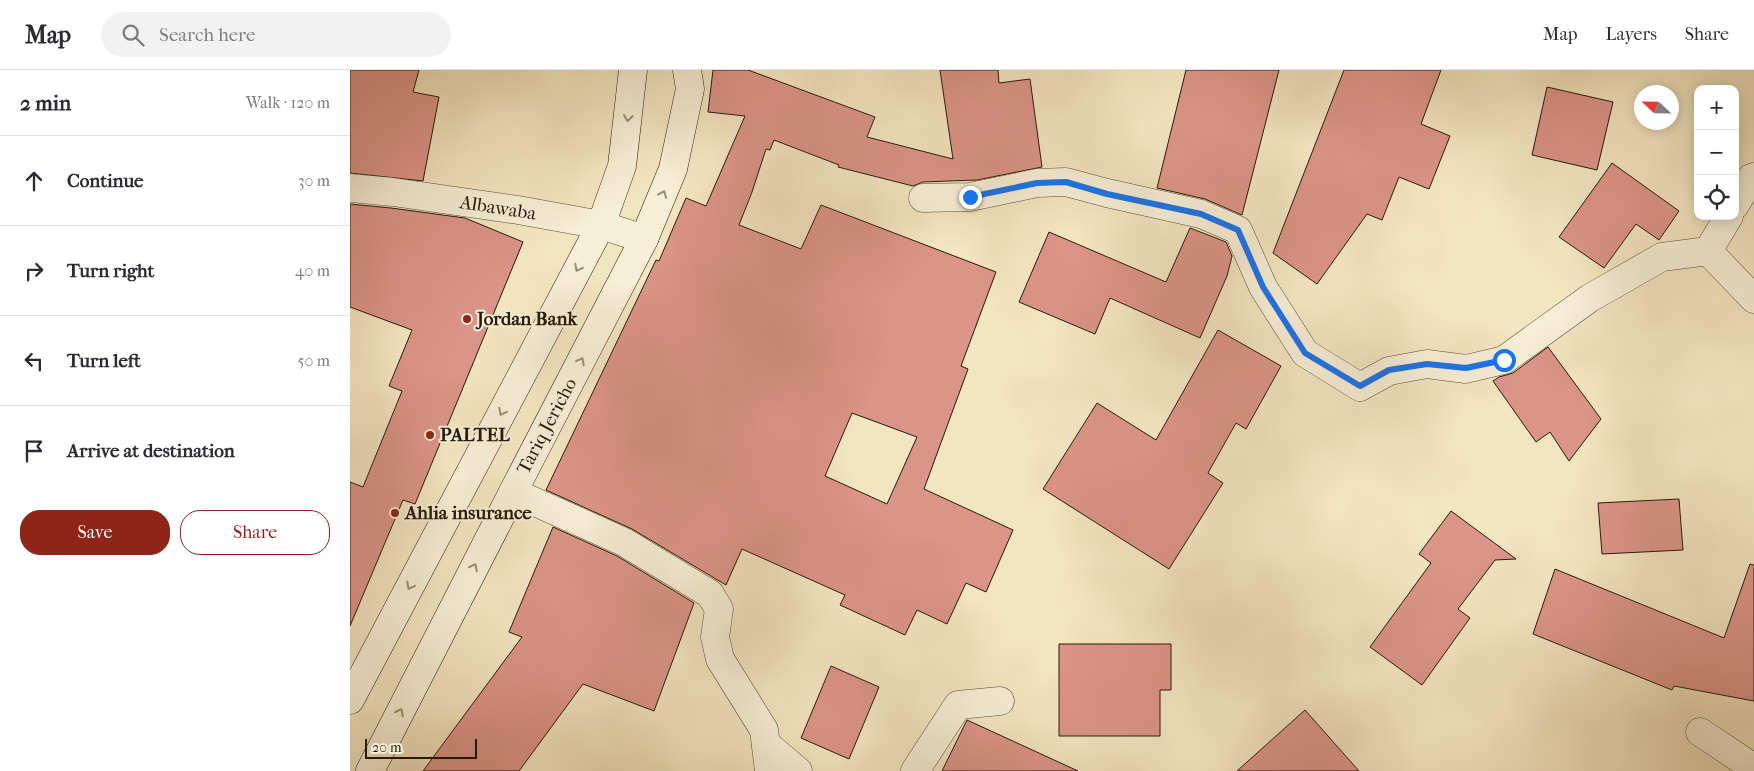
<!DOCTYPE html>
<meta charset="utf-8">
<style>
body{margin:0;font-family:"IM FELL French Canon",serif;background:#f2f2f3;color:#2b2b33}
.controls{position:absolute;right:15px;top:15px;display:grid;overflow:hidden;border-radius:10px;box-shadow:0 2px 12px #0003}
.controls button{width:45px;height:45px;display:grid;place-items:center;padding:0;border:0;border-bottom:1px solid #e1e1e2;background:#fff;color:#2b2b33;font:25px sans-serif}
.compass{position:absolute;left:1284px;top:15px;width:45px;height:45px;border-radius:50%;background:#fff;box-shadow:0 2px 12px #0003;rotate:292deg}
.scale{position:absolute;left:15px;bottom:12px;width:112px;box-sizing:border-box;padding-left:5px;border:2px solid #271a08;border-top:0;font-size:14px;line-height:18px;white-space:nowrap;color:#271a08;-webkit-text-stroke:4px #f7eed6;paint-order:stroke}
.stop{position:absolute;width:15px;height:15px;margin:-11px;border:4px solid #1a73e8;border-radius:50%;background:#fff}
.stop.end{background:#1a73e8;border-color:#fff;box-shadow:0 1px 5px #0008}
.list{margin:0;padding:0;list-style:none}
h2{display:flex;justify-content:space-between;align-items:center;height:65px;margin:0;padding:0 20px;font-size:21px}
h2 small{font-size:16px;font-weight:400;color:#7c7c81}
.list li{display:grid;grid-template-columns:32px 1fr auto;gap:15px;align-items:center;box-sizing:border-box;height:90px;padding:0 20px;border-top:1px solid #e1e1e2}
.list b{display:block;font-size:19px;white-space:nowrap}
.list em{font-size:16px;font-style:normal;color:#7c7c81}
.actions{display:flex;gap:10px;padding:15px 20px}
.actions a{flex:1;padding:11px 0;border:1px solid #8f2418;border-radius:20px;text-align:center;font-size:18px;color:#8f2418}
.actions .main{background:#8f2418;color:#fff}
.icon{flex:none;width:28px;height:28px;fill:none;stroke:currentColor;stroke-width:2;stroke-linecap:round;stroke-linejoin:round}
.map{position:relative;flex:none;width:1404px;height:701px;overflow:hidden}
header{display:flex;align-items:center;gap:30px;box-sizing:border-box;height:70px;padding:0 25px;background:#fff;border-bottom:1px solid #e1e1e2}
header strong{font-size:24px}
nav{display:flex;gap:28px;margin-inline-start:auto;font-size:18px}
.search{width:350px;height:45px;background:#f2f2f3;display:flex;align-items:center;gap:12px;box-sizing:border-box;padding:0 18px;border-radius:28px;color:#7c7c81;font-size:19px}
main{display:flex}
aside{flex:1;background:#fff}
.map>svg:first-child{display:block}
.building{fill:#db9488;stroke:#271a08;fill-rule:evenodd}
.lines{fill:none;stroke-linecap:round;stroke-linejoin:round}
.minor-casing{stroke:#5a4d36;stroke-width:29}
.secondary-casing{stroke:#271a08;stroke-width:29}
.minor{stroke:#f7eed6;stroke-width:28}
.secondary{stroke:#f7eed6;stroke-width:28}
.oneway{stroke:#998f79}
.route{stroke:#1a73e8;stroke-width:6}
.poi-dot{fill:#8f2418;stroke:#f7eed6;stroke-width:2}
.labels{text-anchor:middle;dominant-baseline:central;stroke-width:4;stroke-linejoin:round;paint-order:stroke}
.street-label{font-size:19px;fill:#271a08;stroke:#f7eed6}
.poi-label{font-size:19px;font-weight:bold;fill:#271a08;stroke:#f7eed6;text-anchor:start}
</style>
<header>
<strong>Map</strong>
<div class="search"><svg class="icon" aria-label="search" viewBox="0 0 24 24"><circle cx="10" cy="10" r="6"/><path d="M15 15l6 6"/></svg>Search here</div>
<nav><a>Map</a><a>Layers</a><a>Share</a></nav>
</header>
<main>
<aside>
<h2>2 min<small>Walk · 120 m</small></h2>
<ul class="list">
<li><svg class="icon" aria-label="ahead" viewBox="0 0 24 24"><path d="M12 20V5M6 11l6-6 6 6"/></svg><div><b>Continue</b></div><em>30 m</em></li>
<li><svg class="icon" aria-label="right" viewBox="0 0 24 24"><path d="M7 20v-9h11M14 6l5 5-5 5"/></svg><div><b>Turn right</b></div><em>40 m</em></li>
<li><svg class="icon" aria-label="left" viewBox="0 0 24 24"><path d="M17 20v-9H6M10 6l-5 5 5 5"/></svg><div><b>Turn left</b></div><em>50 m</em></li>
<li><svg class="icon" aria-label="arrive" viewBox="0 0 24 24"><path d="M6 21V4h12l-3 4 3 4H6"/></svg><div><b>Arrive at destination</b></div></li>
</ul>
<div class="actions"><a class="main">Save</a><a>Share</a></div>
</aside>
<div class="map">
<svg width="1404" height="701" viewBox="0 0 1404 701">
<rect width="100%" height="100%" fill="#f3e5c0"/>
<filter id="stains"><feTurbulence type="fractalNoise" baseFrequency=".004" numOctaves="4"/><feColorMatrix values="0 0 0 0 .2 0 0 0 0 .09 0 0 0 0 .02 0 0 0 .5 -.17"/></filter>
<radialGradient id="worn" r=".72"><stop offset=".6" stop-color="#630" stop-opacity="0"/><stop offset="1" stop-color="#630" stop-opacity=".3"/></radialGradient>
<g class="building">
<polygon points="0,0 69,0 63,22 89,27 73,111 0,103"/>
<path d="M363 0H398L525 47 517 67 603 89 590 0H648L649 13 680 9 692 97 627 110 573 112 563 116 488 97 489 95 424 70 420 80 416 79 402 122 389 155 451 179 471 135 646 202 611 296 618 299 574 419 663 460 636 522 616 513 597 554 567 540 555 565 490 535 495 525 392 479 376 515 282 459 196 420 306 190 309 191 336 128 356 136 395 46 358 42ZM502 343 567 367 537 434 475 406Z"/>
<polygon points="836,0 929,0 892,145 855,129 807,118"/>
<polygon points="994,0 1091,0 1071,54 1100,66 1079,119 1049,107 1032,150 1017,144 967,214 923,183"/>
<polygon points="1197,17 1263,32 1247,100 1182,85"/>
<polygon points="1262,93 1329,141 1309,170 1286,154 1254,198 1209,167"/>
<polygon points="0,134 41,138 115,148 173,172 65,434 53,430 0,556 0,412 13,417 52,321 39,316 62,260 0,237"/>
<polygon points="840,158 876,172 882,186 877,206 850,268 760,228 745,264 669,232 699,162 816,212"/>
<polygon points="868,260 931,296 896,359 886,353 858,403 873,413 819,499 693,419 747,333 806,370"/>
<polygon points="1198,277 1251,349 1219,391 1200,362 1186,372 1143,311 1149,307 1163,303"/>
<polygon points="1329,429 1333,480 1252,484 1248,433"/>
<polygon points="1101,441 1166,489 1145,490 1108,539 1120,548 1072,615 1020,577 1081,493 1069,484"/>
<polygon points="203,457 267,486 344,533 304,641 233,614 169,701 73,701 172,567 159,562"/>
<polygon points="1400,494 1404,495 1404,631 1324,616 1322,620 1183,564 1205,499 1374,568"/>
<polygon points="709,574 821,574 821,620 810,620 810,666 709,666"/>
<polygon points="481,596 529,617 499,689 451,668"/>
<polygon points="955,640 1009,701 887,701"/>
<polygon points="617,650 728,701 592,701"/>
</g>
<g class="lines">
<defs>
<g id="minor">
<polyline points="0,118 43,122 168,140 251,155 294,169"/>
<polyline points="573,128 620,127 687,113 716,112 757,123 851,144 888,160 913,217 955,283 1010,317 1039,301 1077,294 1116,299 1154,290 1240,228 1312,187 1358,181 1404,229"/>
<polyline points="1385,135 1401,108 1404,107"/>
<polyline points="1358,181 1379,146"/>
<polyline points="163,422 274,472 360,524 369,539 365,567 370,589 414,660 419,701"/>
<polyline points="1350,662 1404,698"/>
<polyline points="416,674 448,701"/>
<polyline points="565,701 608,635 650,631"/>
</g>
<g id="secondary">
<polyline points="0,630 251,155 272,96 283,0"/>
<polyline points="20,701 163,422 294,169 323,99 340,19 337,0"/>
</g>
</defs>
<use href="#minor" class="minor-casing"/>
<use href="#secondary" class="secondary-casing"/>
<use href="#minor" class="minor"/>
<use href="#secondary" class="secondary"/>
</g>
<defs><path id="oneway-chevron" d="M-2-3.5L2.5 0L-2 3.5" fill="none" stroke-width="1.6" stroke-linecap="round" stroke-linejoin="round" transform="scale(1.25)"/></defs>
<g class="oneway">
<use href="#oneway-chevron" transform="translate(278 48) rotate(97)"/>
<use href="#oneway-chevron" transform="translate(313 124) rotate(-68)"/>
<use href="#oneway-chevron" transform="translate(228 198) rotate(118)"/>
<use href="#oneway-chevron" transform="translate(231 291) rotate(-62)"/>
<use href="#oneway-chevron" transform="translate(152 342) rotate(118)"/>
<use href="#oneway-chevron" transform="translate(124 497) rotate(-63)"/>
<use href="#oneway-chevron" transform="translate(60 516) rotate(118)"/>
<use href="#oneway-chevron" transform="translate(50 642) rotate(-63)"/>
</g>
<g class="lines">
<polyline class="route" points="620,127 687,113 716,112 757,124 851,144 888,160 913,217 955,283 1010,316 1039,300 1077,294 1116,298 1154,290"/>
</g>
<g class="poi-dot">
<circle cx="117" cy="249" r="5"/>
<circle cx="80" cy="365" r="5"/>
<circle cx="45" cy="443" r="5"/>
</g>
<g class="labels">
<g class="street-label">
<text transform="translate(148 138) rotate(9)">Albawaba</text>
<text transform="translate(197 356) rotate(-62)">Tariq Jericho</text>
</g>
<g class="poi-label">
<text x="127" y="249">Jordan Bank</text>
<text x="90" y="365">PALTEL</text>
<text x="55" y="443">Ahlia insurance</text>
</g>
</g>
<rect width="100%" height="100%" filter="url(#stains)"/>
<rect width="100%" height="100%" fill="url(#worn)"/>
</svg>
<div class="controls">
<button>+</button>
<button>−</button>
<button><svg class="icon" aria-label="locate" viewBox="0 0 24 24"><circle cx="12" cy="12" r="6"/><path d="M12 2v4M12 18v4M2 12h4M18 12h4"/></svg></button>
</div>
<svg class="compass" viewBox="-18 -18 36 36"><path d="M0-13l5 13h-10z" fill="#e53935"/><path d="M0 13l5-13h-10z" fill="#7c7c81"/></svg>
<div class="scale">20 m</div>
<div class="stop" style="left:1154px;top:290px"></div>
<div class="stop end" style="left:620px;top:127px"></div>
</div>
</main>
